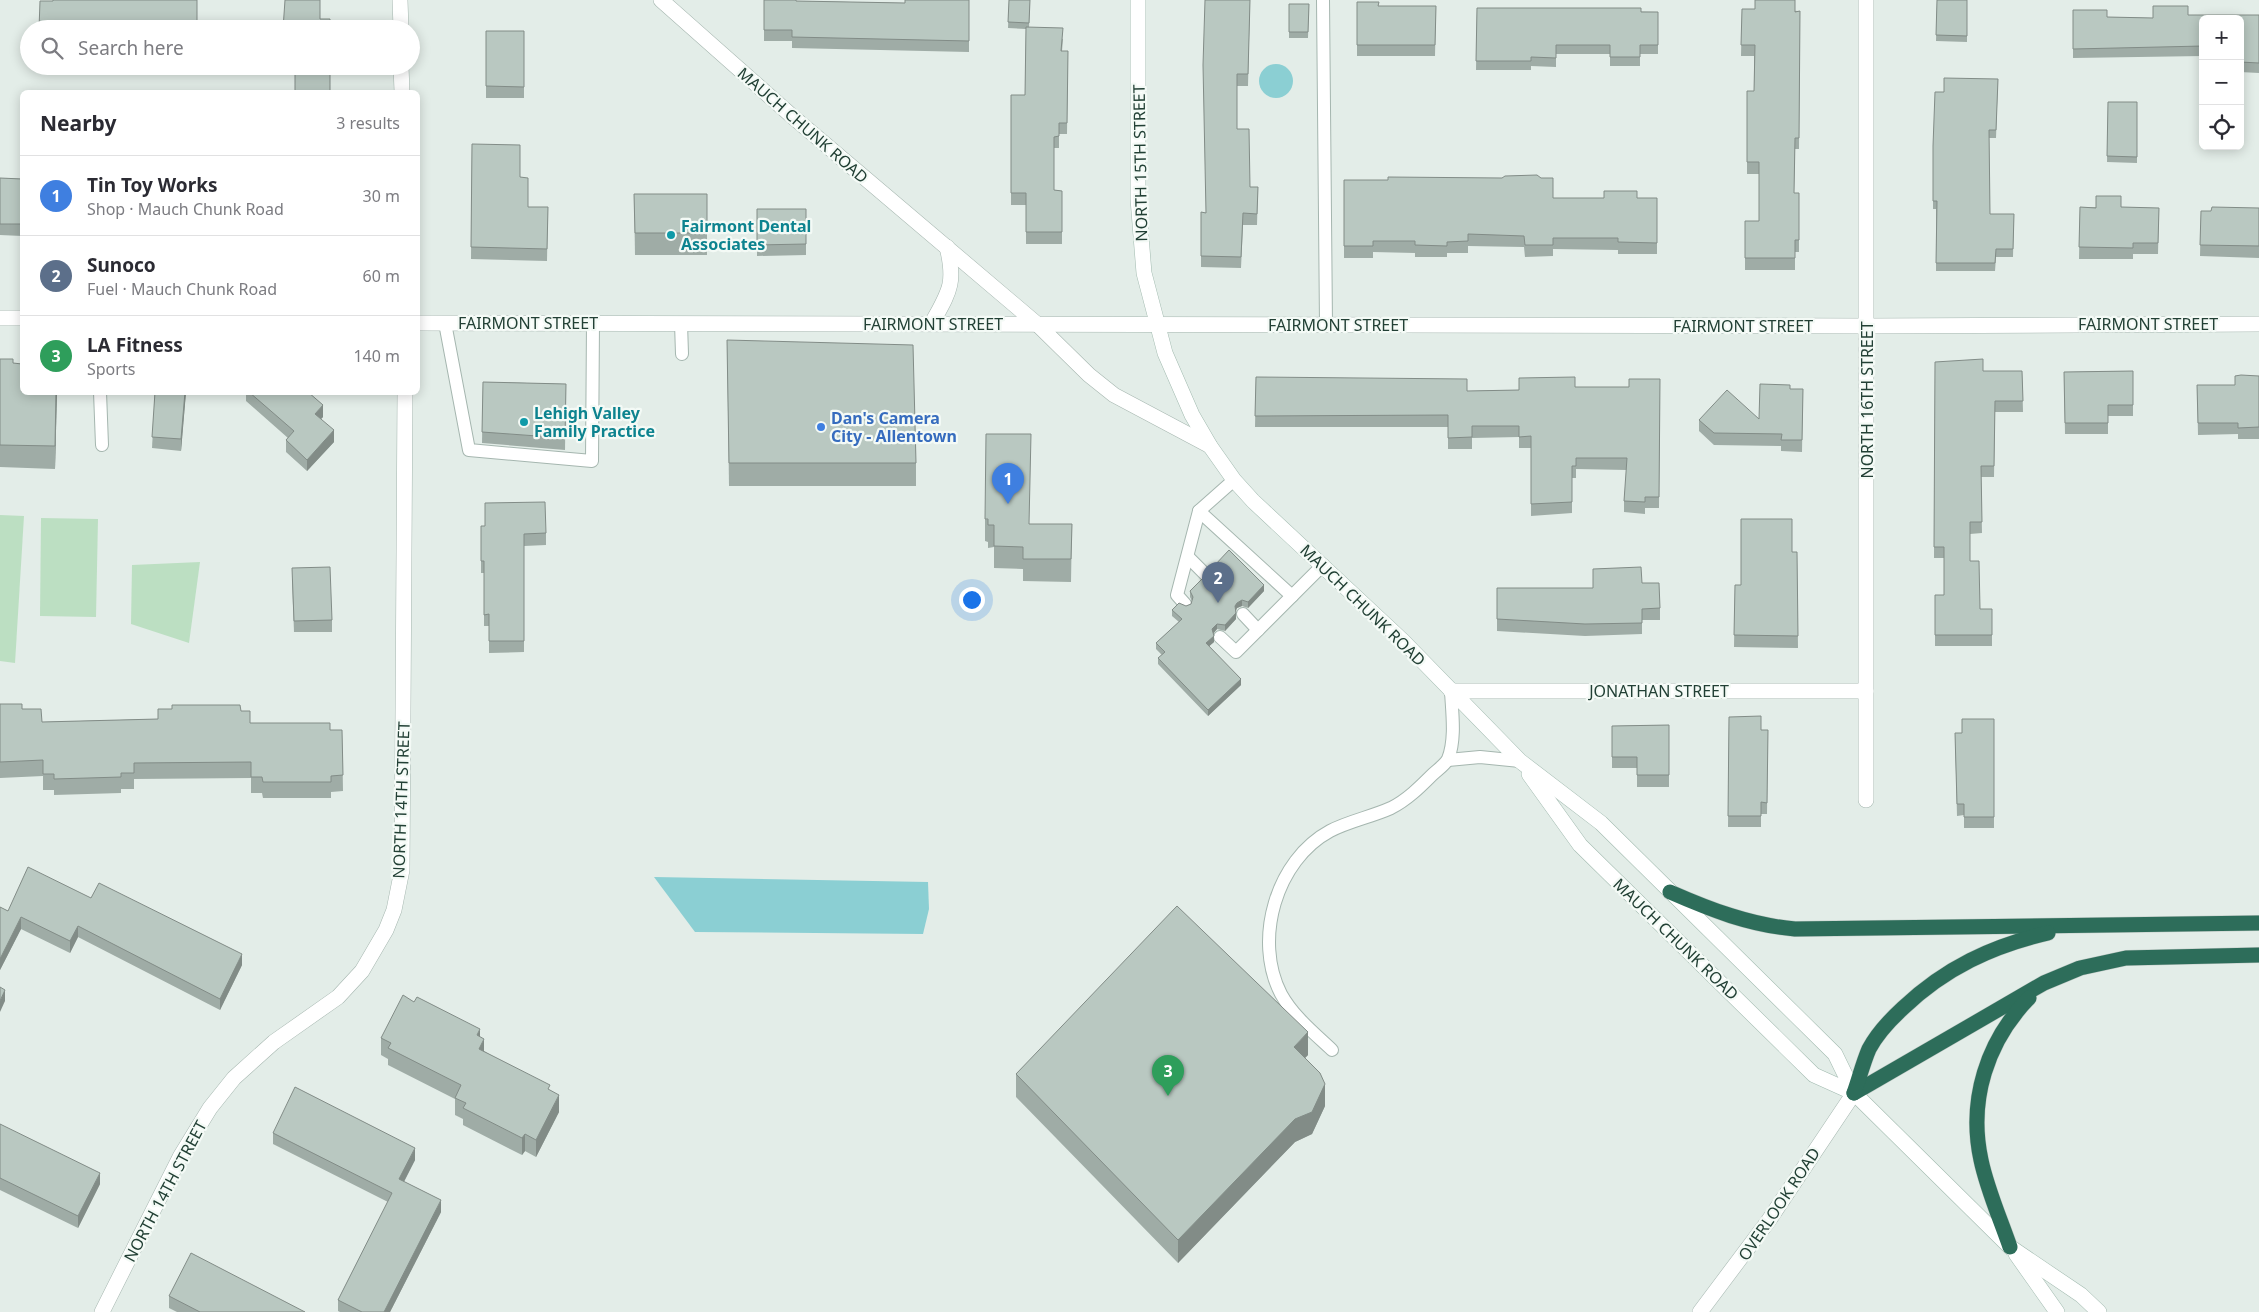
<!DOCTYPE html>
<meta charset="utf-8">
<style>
body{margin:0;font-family:"Noto Sans",sans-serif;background:#f2f2f3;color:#2b2b33}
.controls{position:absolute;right:15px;top:15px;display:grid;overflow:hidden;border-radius:8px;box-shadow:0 2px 12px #0003}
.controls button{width:45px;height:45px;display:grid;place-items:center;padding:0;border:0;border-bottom:1px solid #e1e1e2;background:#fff;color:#2b2b33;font:25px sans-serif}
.you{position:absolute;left:971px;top:599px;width:18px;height:18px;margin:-12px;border:4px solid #fff;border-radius:50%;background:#1a73e8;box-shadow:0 0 0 8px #1a73e833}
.badge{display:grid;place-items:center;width:32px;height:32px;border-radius:50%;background:#111827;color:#fff;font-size:16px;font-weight:700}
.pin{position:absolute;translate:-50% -41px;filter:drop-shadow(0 1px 2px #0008)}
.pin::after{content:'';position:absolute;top:26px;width:18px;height:15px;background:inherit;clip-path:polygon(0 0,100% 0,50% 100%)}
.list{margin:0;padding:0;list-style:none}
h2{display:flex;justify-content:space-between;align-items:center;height:65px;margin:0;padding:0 20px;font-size:21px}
h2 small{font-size:16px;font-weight:400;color:#7c7c81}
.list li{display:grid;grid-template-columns:32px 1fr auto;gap:15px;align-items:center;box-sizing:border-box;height:80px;padding:0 20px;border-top:1px solid #e1e1e2}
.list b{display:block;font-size:19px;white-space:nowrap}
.list p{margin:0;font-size:16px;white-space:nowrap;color:#7c7c81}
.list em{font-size:16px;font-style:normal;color:#7c7c81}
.icon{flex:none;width:28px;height:28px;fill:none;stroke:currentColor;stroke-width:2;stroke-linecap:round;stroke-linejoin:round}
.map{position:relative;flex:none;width:2259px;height:1312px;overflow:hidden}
.search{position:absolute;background:#fff;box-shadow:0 2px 12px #0003;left:20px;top:20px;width:400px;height:55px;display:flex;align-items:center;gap:12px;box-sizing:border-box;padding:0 18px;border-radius:28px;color:#7c7c81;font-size:19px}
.panel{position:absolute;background:#fff;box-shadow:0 2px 12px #0003;left:20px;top:90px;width:400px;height:305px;border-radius:8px}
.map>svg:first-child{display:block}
.green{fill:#bcdfc2}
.water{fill:#8bcfd3}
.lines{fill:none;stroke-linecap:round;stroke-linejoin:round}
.lane-casing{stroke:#a5b6af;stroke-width:14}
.street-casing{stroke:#a5b6af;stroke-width:16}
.secondary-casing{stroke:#a1baaf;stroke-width:16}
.highway-casing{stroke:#c1cac6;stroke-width:16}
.lane{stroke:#fff;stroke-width:12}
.street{stroke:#fff;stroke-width:15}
.secondary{stroke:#fff;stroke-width:15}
.highway{stroke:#2d6d5a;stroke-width:15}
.wall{fill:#9faca6}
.shaded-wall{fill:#828c87}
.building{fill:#b9c8c1;stroke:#828c87}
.culture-dot{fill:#0f9aa8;stroke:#f4faf6;stroke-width:2}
.shop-dot{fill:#3f7fe0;stroke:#f4faf6;stroke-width:2}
.labels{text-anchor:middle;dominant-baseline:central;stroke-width:4.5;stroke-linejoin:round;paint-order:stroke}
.street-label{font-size:16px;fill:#224035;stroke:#f4faf6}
.culture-label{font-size:16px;font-weight:bold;fill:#0d838f;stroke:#f4faf6;text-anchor:start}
.shop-label{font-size:16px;font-weight:bold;fill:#366cbe;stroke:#f4faf6;text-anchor:start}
</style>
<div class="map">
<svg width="2259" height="1312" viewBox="0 0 2259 1312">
<rect width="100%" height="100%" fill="#e3ede8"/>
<g class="green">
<polygon points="0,515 24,516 15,663 0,661"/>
<polygon points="41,518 98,519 96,617 40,616"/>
<polygon points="200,562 189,643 131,624 132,565"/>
</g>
<g class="water">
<circle cx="1276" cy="81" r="17"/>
<polygon points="654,877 928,882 929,909 923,934 695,932"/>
</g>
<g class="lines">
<defs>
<g id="lane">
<polyline points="1323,0 1326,325"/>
<polyline points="445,323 469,450 592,461 593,323"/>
<polyline points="681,323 682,354"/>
<polyline points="100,392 102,445"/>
<polyline points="1199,511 1292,596"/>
<polyline points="1188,557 1209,578"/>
<polyline points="1185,604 1177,595 1199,511 1234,480"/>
<polyline points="1243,614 1258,630"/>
<polyline points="1220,637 1236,652 1323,565"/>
<polyline points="1448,760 1480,757 1520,761"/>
<path d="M1332 1050C1314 1033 1293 1016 1281 994 1253 940 1276 860 1330 831 1349 821 1371 817 1391 808 1407 800 1420 787 1432 775 1437 770 1445 765 1448 759 1456 739 1452 712 1451 691"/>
</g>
<g id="street">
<polyline points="400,0 401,29"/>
<polyline points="661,0 793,117 1037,324 1089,375 1114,395 1210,446"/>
<polyline points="401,66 402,92"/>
<polyline points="0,318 22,318"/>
<polyline points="418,323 1867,326 2259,324"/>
<path d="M932 323C949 292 956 284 947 247"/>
<polyline points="1451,691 1866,691"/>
<polyline points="1866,800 1866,0"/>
<polyline points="102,1312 180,1157 210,1108 234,1078 274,1042 338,997 362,971 386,930 394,910 402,870 405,392"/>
<polyline points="1700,1312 1769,1220 1854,1093"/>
</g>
<g id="secondary">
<polyline points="1138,0 1138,199 1144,273 1165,353 1192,415 1210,446 1234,480 1253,501 1403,641 1520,761 1601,823 1835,1054 1854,1093 2010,1247 2081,1295 2099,1312"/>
<polyline points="1529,774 1580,845 1814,1075 1854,1093"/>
<polyline points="2016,1254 2057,1312"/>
</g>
<g id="highway">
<path d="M1670 892C1711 910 1750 925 1795 929L2259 923"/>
<polyline points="1854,1093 2044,983 2080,968 2126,958 2259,955"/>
<path d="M1854 1093C1859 1079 1863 1063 1869 1049 1877 1034 1891 1019 1903 1008 1945 968 1992 946 2048 933"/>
<path d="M2010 1247C2000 1218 1987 1189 1981 1160 1968 1100 1987 1041 2029 998"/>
</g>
</defs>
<use href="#lane" class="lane-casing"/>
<use href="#street" class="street-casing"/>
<use href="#secondary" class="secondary-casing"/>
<use href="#highway" class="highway-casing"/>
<use href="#lane" class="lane"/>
<use href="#street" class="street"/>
<use href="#secondary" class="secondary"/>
<use href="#highway" class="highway"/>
</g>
<g class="wall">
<polygon points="764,0 796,1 905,3 969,0 969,52 792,48 792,41 764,41"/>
<polygon points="1009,0 1030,0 1029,28 1063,39 1062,51 1068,51 1067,134 1059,134 1059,148 1054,148 1054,190 1062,191 1062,244 1026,244 1026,205 1011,205 1011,95 1025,95 1026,29 1008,28"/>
<polygon points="1250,0 1248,86 1237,86 1237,129 1250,187 1258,187 1257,225 1243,225 1241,268 1201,267 1201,212 1206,213"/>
<polygon points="1937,0 1967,0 1967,42 1936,41"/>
<polygon points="1357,2 1379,6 1436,6 1435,56 1357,56"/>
<polygon points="1289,4 1309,4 1308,38 1289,38"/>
<polygon points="1477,8 1658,12 1658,54 1640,54 1640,66 1610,66 1610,54 1556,54 1556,67 1531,66 1531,70 1476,70"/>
<polygon points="1742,9 1800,11 1799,149 1795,149 1794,193 1799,193 1799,252 1795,252 1795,270 1745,270 1745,221 1759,221 1759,174 1747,174 1747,91 1754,91 1754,56 1741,56"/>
<polygon points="2073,10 2107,17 2153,18 2259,15 2259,73 2240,72 2240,19 2203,19 2203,56 2073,58"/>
<rect x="486" y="31" width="38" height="67"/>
<polygon points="281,66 330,66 294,73 281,73"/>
<polygon points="1998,79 1996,138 1989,138 1990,214 2014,214 2013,257 1996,257 1995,271 1936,271 1936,209 1933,209 1933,146 1944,92"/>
<polygon points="2108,102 2137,102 2137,163 2107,162"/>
<polygon points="472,144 520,177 528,207 548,207 547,261 471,259"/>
<polygon points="0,178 22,179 22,236 0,235"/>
<polygon points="1344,180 1553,198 1657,198 1657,254 1618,254 1618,250 1553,249 1553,256 1525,257 1524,247 1468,246 1468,253 1447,253 1447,257 1415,257 1415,253 1373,252 1373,258 1344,258"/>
<polygon points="634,194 707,194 707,255 635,255"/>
<polygon points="2080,207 2159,208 2158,254 2133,254 2133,259 2079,259"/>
<polygon points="2259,208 2259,258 2200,256 2201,211 2211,211"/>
<polygon points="757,209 806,209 806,255 757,256"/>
<polygon points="727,340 916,463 916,486 729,486"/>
<polygon points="0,359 13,363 57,392 55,469 0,467"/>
<polygon points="1935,362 1983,371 2022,371 2023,412 1995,412 1994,477 1981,477 1982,533 1970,534 1970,561 1980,609 1992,609 1992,646 1935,646 1935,595 1944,595 1944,558 1934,558"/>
<polygon points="2133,371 2133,416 2108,416 2108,434 2065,434 2064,372"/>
<polygon points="2259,376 2259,439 2238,439 2238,434 2198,435 2197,385 2235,385"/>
<polygon points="1256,377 1467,391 1519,390 1575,387 1629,387 1660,379 1659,508 1645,508 1645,514 1624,512 1624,501 1627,470 1576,469 1576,478 1572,478 1572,513 1531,516 1531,448 1519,448 1519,437 1472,438 1472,449 1448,449 1448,427 1255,427"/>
<polygon points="483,382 566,384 565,450 482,443"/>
<polygon points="1790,389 1803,389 1802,452 1781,451 1781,446 1714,445 1699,431 1699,420 1759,419"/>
<polygon points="155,392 186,392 181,451 152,448"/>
<polygon points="246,392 308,392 323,417 321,419 334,442 307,471 286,452 286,440 288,438 246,401"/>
<polygon points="985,519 1030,524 1072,524 1071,582 1023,581 1023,569 994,568 994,547 988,548 988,542 985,541"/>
<polygon points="481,526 546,533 546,545 524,546 524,652 489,653 489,626 484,626 484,573 481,573"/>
<polygon points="1792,552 1797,552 1798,648 1734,647 1735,585 1741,585"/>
<polygon points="1214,566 1264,591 1248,608 1242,606 1237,608 1236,611 1236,619 1225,631 1217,629 1213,634 1214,642 1209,646 1241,685 1208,716 1158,664 1158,658 1162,655 1156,649 1156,643 1179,622 1172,616 1172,610 1186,606 1191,604 1192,601 1190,597 1190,591 1207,580 1215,578 1216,575 1214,572"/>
<polygon points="292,579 332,620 332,632 294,632"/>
<polygon points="1642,583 1660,608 1660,620 1642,620 1642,634 1585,636 1497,631 1497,588 1593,588"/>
<polygon points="0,704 22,709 42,722 158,719 241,711 250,723 330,730 342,730 343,791 331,792 331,798 263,798 262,793 251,793 251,778 134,779 134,789 121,789 121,793 54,795 54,790 43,790 43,776 0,778"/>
<polygon points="1729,717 1761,730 1768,730 1767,814 1761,814 1761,827 1728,827"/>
<polygon points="1994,719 1994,828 1964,828 1964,815 1957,816 1955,733 1962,733"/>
<polygon points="1669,725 1669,787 1637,787 1637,768 1612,768 1612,726"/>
<polygon points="91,898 242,965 220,1010 78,937 70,953 21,929 0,970 0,907 8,911"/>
<polygon points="480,1037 484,1051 550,1091 559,1112 536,1157 525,1151 522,1155 463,1125 463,1119 455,1115 455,1099 388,1065 388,1059 381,1055 381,1038"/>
<polygon points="1308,1055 1305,1058 1325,1106 1312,1134 1295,1142 1178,1263 1016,1097 1016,1074"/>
<polygon points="0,1124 100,1184 78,1228 0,1190"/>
<polygon points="273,1133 415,1160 404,1182 441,1212 390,1312 340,1312 338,1311 338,1300 388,1202 273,1144"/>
<polygon points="169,1296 305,1312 177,1312 169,1308"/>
</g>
<g class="shaded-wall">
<polygon points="56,392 57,392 55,469 55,446"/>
<polygon points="185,392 186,392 181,451 181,439"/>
<polygon points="323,405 323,417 315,425 315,414"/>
<polygon points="334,430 334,442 307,471 307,460"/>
<polygon points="1264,585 1264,591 1248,608 1248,602"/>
<polygon points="1242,600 1242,606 1237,608 1235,612 1235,606 1237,603"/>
<polygon points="1236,613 1236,619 1225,631 1225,625"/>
<polygon points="1217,624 1217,629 1212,635 1212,629"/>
<polygon points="1214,636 1214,642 1206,649 1206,643"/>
<polygon points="1241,679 1241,685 1208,716 1208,710"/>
<polygon points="21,917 21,929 0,970 0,959"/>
<polygon points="78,926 78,937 70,953 70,941"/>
<polygon points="242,954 242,965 220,1010 220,999"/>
<polygon points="5,990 5,1001 0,1012 0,1001"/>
<polygon points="480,1029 480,1046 477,1035"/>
<polygon points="1308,1032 1308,1055 1294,1069 1294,1047"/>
<polygon points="484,1039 484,1056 479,1049"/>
<polygon points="1325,1084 1325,1106 1312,1134 1295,1142 1178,1263 1178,1240 1295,1119"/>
<polygon points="559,1095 559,1112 536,1157 536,1140"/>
<polygon points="525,1134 525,1151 522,1155 522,1138"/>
<polygon points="415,1148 415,1160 399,1191 399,1179"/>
<polygon points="100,1173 100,1184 78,1228 78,1216"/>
<polygon points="441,1200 441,1212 390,1312 384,1312"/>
</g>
<g class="building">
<polygon points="53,0 197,0 197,29 39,29 40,1 53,1"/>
<polygon points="285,0 320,0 320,19 330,19 330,29 283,29"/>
<polygon points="764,0 796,0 796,1 905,3 905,0 969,0 969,41 792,37 792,30 764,30"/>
<polygon points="1009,0 1030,0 1029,23 1008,22"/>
<polygon points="1205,0 1250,0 1248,74 1237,74 1237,129 1249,129 1250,187 1258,187 1257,214 1243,213 1241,257 1201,256 1201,212 1206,213 1203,65"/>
<polygon points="1755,0 1795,0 1795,12 1800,11 1799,138 1795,138 1794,193 1799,193 1799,240 1795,240 1795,258 1745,258 1745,221 1759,221 1759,162 1747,162 1747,91 1754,91 1755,45 1741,45 1742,9 1755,9"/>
<polygon points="1937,0 1967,0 1967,36 1936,35"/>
<polygon points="1357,2 1379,2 1378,6 1436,6 1435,45 1357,45"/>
<polygon points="1289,4 1309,4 1308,32 1289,32"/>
<polygon points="2153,6 2188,6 2188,15 2259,15 2259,63 2240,62 2240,19 2203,19 2203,46 2073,49 2073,10 2107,10 2107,17 2153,18"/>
<polygon points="1477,8 1641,8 1641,12 1658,12 1658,45 1640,45 1640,57 1610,57 1610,45 1556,45 1556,58 1531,57 1531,61 1476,61"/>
<polygon points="1026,27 1063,28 1061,51 1068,51 1067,123 1059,123 1059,136 1054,137 1054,190 1062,191 1062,232 1026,232 1026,193 1011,193 1011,95 1025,95"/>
<polygon points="486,31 524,31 524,87 486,86"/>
<rect x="295" y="66" width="35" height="26"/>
<polygon points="1944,78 1998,79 1996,130 1989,130 1990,214 2014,214 2013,249 1996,249 1995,263 1936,263 1937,201 1933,201 1933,146 1935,92 1944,92"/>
<polygon points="2108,102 2137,102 2137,157 2107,156"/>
<polygon points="472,144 520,145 520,177 528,178 528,207 548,207 547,249 471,247"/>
<polygon points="1537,175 1541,178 1553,178 1553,198 1604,198 1604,191 1637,191 1637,198 1657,198 1657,243 1618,242 1618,238 1553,238 1553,245 1525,245 1524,236 1468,234 1468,241 1447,242 1447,246 1415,245 1415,241 1373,241 1373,246 1344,246 1344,180 1388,180 1388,177 1502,178 1505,176"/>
<polygon points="0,178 22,179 22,224 0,224"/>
<polygon points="634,194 707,194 707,233 635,233"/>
<polygon points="2096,196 2121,196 2121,207 2159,208 2158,243 2133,243 2133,248 2079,247 2080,207 2096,208"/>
<polygon points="2212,207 2259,208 2259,246 2200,245 2201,211 2211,211"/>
<polygon points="757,209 806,209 806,244 757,245"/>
<polygon points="727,340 913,345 916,463 729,463"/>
<polygon points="0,359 13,359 13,363 22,364 22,392 56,392 55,446 0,445"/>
<polygon points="1983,359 1983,371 2022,371 2023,401 1995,401 1994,466 1981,466 1982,522 1970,522 1970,561 1979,561 1980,609 1992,609 1992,635 1935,635 1935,595 1944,595 1944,547 1934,547 1935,362"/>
<polygon points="2133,371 2133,405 2108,405 2108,423 2065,423 2064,372"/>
<polygon points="2241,375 2259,376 2259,427 2238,428 2238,423 2198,423 2197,385 2235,385 2235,376"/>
<polygon points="1256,377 1467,379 1467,391 1519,390 1519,378 1575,377 1575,387 1629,387 1629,379 1660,379 1659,497 1645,497 1645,502 1624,501 1627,458 1576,458 1576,466 1572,466 1572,502 1531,504 1531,436 1519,437 1519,426 1472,426 1472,437 1448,438 1448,415 1255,416"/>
<polygon points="483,382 566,384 565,438 482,432"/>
<polygon points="1760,384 1790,385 1790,389 1803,389 1802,440 1781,440 1782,434 1714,433 1699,420 1727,390 1759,419"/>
<polygon points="155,392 185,392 181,439 152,437"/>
<polygon points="249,392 308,392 323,405 315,414 334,430 307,460 286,440 294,431"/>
<polygon points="986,434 1031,434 1029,524 1072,524 1071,559 1023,559 1023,547 994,546 994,525 988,525 988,519 985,519"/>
<polygon points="545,502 546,533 524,534 524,641 489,641 489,614 484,615 484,561 481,561 481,526 485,526 485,503"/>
<polygon points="1741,519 1792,519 1792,552 1797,552 1798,636 1734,635 1735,585 1741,585"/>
<polygon points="1229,550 1264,585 1248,602 1242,600 1237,603 1235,606 1236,613 1225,625 1217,624 1212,629 1214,636 1206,643 1241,679 1208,710 1158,658 1165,652 1156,643 1182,619 1172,610 1179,603 1186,606 1191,604 1193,597 1190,591 1203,578 1207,580 1215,578 1217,571 1214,566"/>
<polygon points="330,567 332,620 294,621 292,568"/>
<polygon points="1641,567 1642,583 1659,583 1660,608 1642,609 1642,623 1585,624 1497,619 1497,588 1593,588 1593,569"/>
<polygon points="0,704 22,704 22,709 41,709 42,722 158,719 158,709 172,709 172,705 240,705 241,711 250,711 250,723 330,723 330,730 342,730 343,775 331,776 331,782 263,782 262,777 251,777 251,762 134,763 134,773 121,773 121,777 54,779 54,774 43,774 43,760 0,762"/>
<polygon points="1761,716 1761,730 1768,730 1767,803 1761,802 1761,816 1728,816 1729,717"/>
<polygon points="1962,719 1994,719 1994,817 1964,817 1964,804 1957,804 1955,733 1962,733"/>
<polygon points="1669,725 1669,775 1637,775 1637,757 1612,757 1612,726"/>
<polygon points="28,867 91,898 99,883 242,954 220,999 78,926 70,941 21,917 0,959 0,907 8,911"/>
<polygon points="1177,906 1308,1032 1294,1047 1320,1073 1325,1084 1312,1112 1295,1119 1178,1240 1016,1074"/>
<polygon points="0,987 5,990 0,1001"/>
<polygon points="403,995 414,1002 417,997 480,1029 477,1035 484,1039 479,1049 550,1085 548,1089 559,1095 536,1140 525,1134 522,1138 463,1108 466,1103 455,1098 461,1085 388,1048 391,1043 381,1038"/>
<polygon points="295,1087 415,1148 399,1179 441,1200 384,1312 362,1312 338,1300 392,1193 273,1133"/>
<polygon points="0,1124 100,1173 78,1216 0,1178"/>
<polygon points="191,1253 305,1312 200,1312 169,1296"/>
</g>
<g class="culture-dot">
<circle cx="671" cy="235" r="5"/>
<circle cx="524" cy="422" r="5"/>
</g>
<circle class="shop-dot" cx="821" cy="427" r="5"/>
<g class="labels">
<g class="street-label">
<text transform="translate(803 125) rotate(41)">MAUCH CHUNK ROAD</text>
<text transform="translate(1140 163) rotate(-91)">NORTH 15TH STREET</text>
<text x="528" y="323">FAIRMONT STREET</text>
<text x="933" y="324">FAIRMONT STREET</text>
<text x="2148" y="324">FAIRMONT STREET</text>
<text x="1338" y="325">FAIRMONT STREET</text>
<text x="1743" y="326">FAIRMONT STREET</text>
<text transform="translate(1867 400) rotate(-90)">NORTH 16TH STREET</text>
<text transform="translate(1363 605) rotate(44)">MAUCH CHUNK ROAD</text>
<text x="1659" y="691">JONATHAN STREET</text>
<text transform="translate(401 800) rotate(-88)">NORTH 14TH STREET</text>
<text transform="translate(1676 939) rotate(44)">MAUCH CHUNK ROAD</text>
<text transform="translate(165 1191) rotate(-62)">NORTH 14TH STREET</text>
<text transform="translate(1779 1204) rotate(-56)">OVERLOOK ROAD</text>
</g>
<g class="culture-label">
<text x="681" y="226">Fairmont Dental<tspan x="681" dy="18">Associates</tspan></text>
<text x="534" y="413">Lehigh Valley<tspan x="534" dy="18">Family Practice</tspan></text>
</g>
<g class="shop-label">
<text x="831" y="418">Dan's Camera<tspan x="831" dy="18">City - Allentown</tspan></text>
</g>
</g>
</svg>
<div class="controls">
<button>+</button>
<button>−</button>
<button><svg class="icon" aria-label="locate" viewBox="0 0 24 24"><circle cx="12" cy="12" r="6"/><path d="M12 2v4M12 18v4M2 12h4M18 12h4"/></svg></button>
</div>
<div class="you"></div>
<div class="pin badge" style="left:1008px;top:504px;background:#3f7fe0">1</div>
<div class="pin badge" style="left:1218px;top:603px;background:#5c6f8a">2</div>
<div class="pin badge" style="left:1168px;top:1096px;background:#2e9e5b">3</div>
<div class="search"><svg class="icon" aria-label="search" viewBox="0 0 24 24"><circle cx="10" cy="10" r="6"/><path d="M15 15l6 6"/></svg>Search here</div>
<section class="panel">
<h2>Nearby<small>3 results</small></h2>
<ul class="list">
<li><span class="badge" style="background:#3f7fe0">1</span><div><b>Tin Toy Works</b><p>Shop · Mauch Chunk Road</p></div><em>30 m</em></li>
<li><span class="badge" style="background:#5c6f8a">2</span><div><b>Sunoco</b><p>Fuel · Mauch Chunk Road</p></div><em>60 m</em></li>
<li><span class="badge" style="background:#2e9e5b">3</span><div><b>LA Fitness</b><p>Sports</p></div><em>140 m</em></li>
</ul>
</section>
</div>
